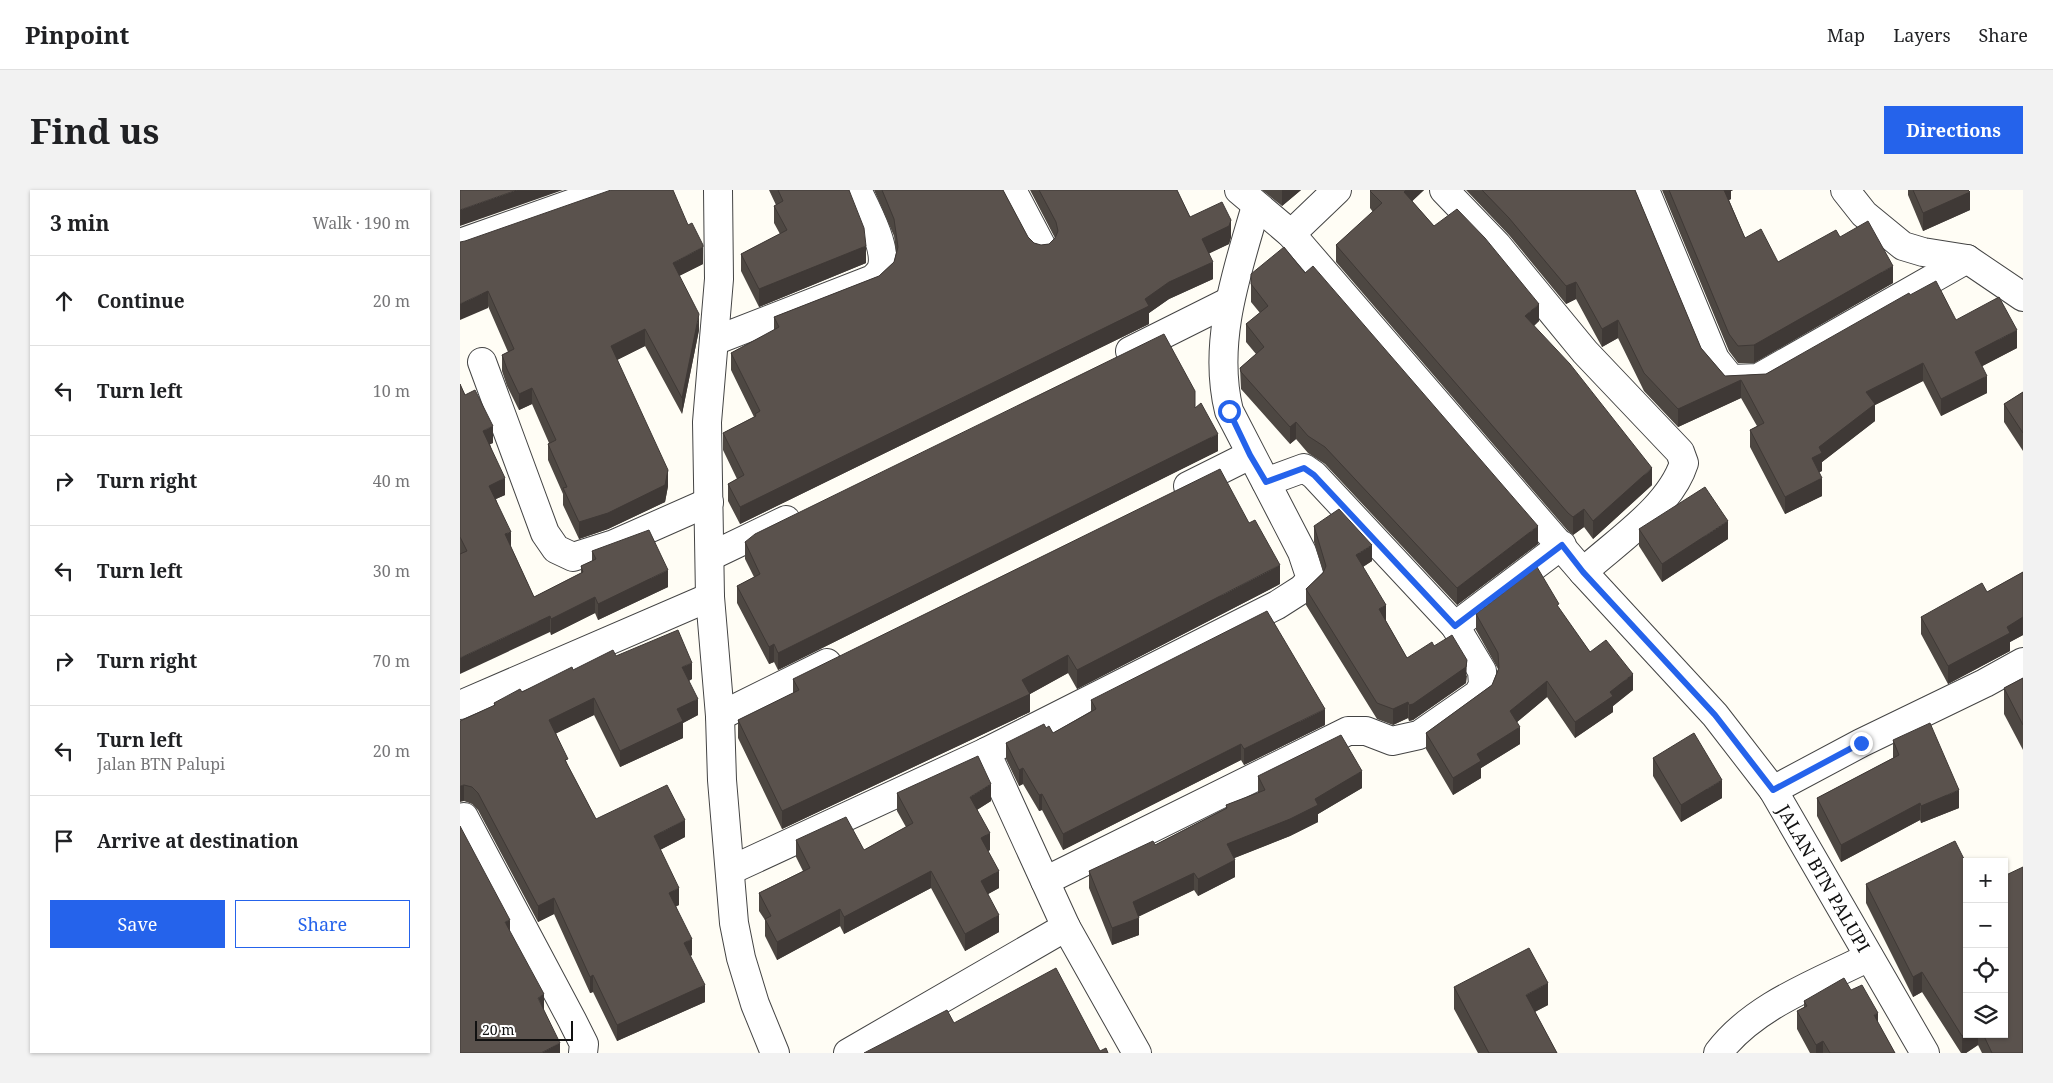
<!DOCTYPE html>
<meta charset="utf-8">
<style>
body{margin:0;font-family:"Noto Serif",serif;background:#f2f2f2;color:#202124}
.controls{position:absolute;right:15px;bottom:15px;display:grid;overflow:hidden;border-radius:0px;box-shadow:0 1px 4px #0004}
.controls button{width:45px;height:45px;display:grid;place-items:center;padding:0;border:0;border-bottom:1px solid #e0e0e0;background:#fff;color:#202124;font:25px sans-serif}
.scale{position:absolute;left:15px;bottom:12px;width:98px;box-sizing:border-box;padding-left:5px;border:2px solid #111;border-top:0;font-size:14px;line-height:18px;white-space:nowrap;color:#111;-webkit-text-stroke:4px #fff;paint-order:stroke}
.stop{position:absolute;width:15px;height:15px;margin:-11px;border:4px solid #2563eb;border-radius:50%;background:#fff}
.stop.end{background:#2563eb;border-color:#fff;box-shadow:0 1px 5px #0008}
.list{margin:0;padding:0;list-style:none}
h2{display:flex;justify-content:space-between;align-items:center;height:65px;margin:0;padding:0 20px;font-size:21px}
h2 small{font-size:16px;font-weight:400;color:#757577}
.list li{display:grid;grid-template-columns:32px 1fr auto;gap:15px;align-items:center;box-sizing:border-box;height:90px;padding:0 20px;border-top:1px solid #e0e0e0}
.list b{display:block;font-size:19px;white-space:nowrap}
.list p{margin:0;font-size:16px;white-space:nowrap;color:#757577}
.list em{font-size:16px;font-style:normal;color:#757577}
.actions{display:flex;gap:10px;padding:15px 20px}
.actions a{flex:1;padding:11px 0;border:1px solid #2563eb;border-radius:0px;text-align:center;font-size:18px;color:#2563eb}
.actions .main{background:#2563eb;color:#fff}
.icon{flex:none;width:28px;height:28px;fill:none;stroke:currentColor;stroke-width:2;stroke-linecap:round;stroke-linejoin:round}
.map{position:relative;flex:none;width:1563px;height:863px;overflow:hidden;border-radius:0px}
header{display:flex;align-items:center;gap:30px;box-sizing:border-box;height:70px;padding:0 25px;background:#fff;border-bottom:1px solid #e0e0e0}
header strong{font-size:24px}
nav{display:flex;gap:28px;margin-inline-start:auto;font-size:18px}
.intro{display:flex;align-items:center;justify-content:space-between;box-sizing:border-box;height:120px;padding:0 30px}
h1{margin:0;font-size:35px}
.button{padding:12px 22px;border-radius:0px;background:#2563eb;color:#fff;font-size:18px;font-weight:700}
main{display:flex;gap:30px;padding:0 30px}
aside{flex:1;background:#fff;border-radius:0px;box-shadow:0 1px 4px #0004}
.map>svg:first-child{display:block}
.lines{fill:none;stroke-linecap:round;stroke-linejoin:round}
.street-casing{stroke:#444;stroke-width:30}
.street{stroke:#fff;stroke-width:28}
.wall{fill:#4d4742}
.shaded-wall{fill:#3f3936}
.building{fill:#5a524d;stroke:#3f3936}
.route{stroke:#2563eb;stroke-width:6}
.labels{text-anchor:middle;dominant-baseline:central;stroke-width:5;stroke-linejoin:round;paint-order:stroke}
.street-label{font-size:18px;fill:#111;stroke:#fff}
</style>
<header>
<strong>Pinpoint</strong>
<nav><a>Map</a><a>Layers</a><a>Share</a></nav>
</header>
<div class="intro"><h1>Find us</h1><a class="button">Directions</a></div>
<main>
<aside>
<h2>3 min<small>Walk · 190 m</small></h2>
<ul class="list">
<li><svg class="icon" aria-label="ahead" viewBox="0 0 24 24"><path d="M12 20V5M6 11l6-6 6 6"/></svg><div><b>Continue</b></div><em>20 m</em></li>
<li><svg class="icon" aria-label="left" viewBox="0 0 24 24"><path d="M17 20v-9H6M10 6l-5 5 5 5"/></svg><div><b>Turn left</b></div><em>10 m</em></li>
<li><svg class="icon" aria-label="right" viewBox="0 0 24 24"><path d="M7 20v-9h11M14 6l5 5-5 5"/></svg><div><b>Turn right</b></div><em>40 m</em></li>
<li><svg class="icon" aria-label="left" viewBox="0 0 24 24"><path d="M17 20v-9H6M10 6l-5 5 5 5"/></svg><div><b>Turn left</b></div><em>30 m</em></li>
<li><svg class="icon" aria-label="right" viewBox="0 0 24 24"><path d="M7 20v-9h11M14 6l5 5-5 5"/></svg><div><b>Turn right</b></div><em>70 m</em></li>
<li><svg class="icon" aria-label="left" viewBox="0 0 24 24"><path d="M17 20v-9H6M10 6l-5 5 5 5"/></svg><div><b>Turn left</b><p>Jalan BTN Palupi</p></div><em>20 m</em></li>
<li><svg class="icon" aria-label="arrive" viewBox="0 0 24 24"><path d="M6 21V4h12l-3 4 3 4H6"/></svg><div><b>Arrive at destination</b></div></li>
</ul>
<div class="actions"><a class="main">Save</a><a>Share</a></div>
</aside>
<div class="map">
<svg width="1563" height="863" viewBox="0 0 1563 863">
<rect width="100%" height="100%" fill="#fffdf5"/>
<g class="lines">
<defs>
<g id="street">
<polyline points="258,0 259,89 247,232 250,407 260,526 262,590 274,733 281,768 295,814 315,863"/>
<polyline points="552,0 582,57"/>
<polyline points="779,0 831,44 1123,382 1255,525 1313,600"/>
<path d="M984 0 1037 55 1125 162 1220 262 1224 273C1210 317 1157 351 1123 382"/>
<polyline points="1185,0 1255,169 1271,189 1298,188 1507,69"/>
<polyline points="1385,0 1404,24 1443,56 1463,62 1507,69 1563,107"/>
<polyline points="831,44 877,0"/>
<polyline points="0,53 150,0"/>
<path d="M254 151 413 89C415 87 419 83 421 80 429 61 406 18 397 0"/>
<polyline points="670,161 768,112"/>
<polyline points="22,172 85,343 96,359 113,367 154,354 249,312"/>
<polyline points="728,296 790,265"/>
<polyline points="251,366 326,330"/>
<polyline points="995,436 1102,355"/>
<polyline points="0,515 250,407"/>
<polyline points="260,526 367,473"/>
<polyline points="4,627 112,830 124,854 123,863"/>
<path d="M271 680 526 562 817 415 842 399 851 389 842 362 769 221C752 152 777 82 796 16"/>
<polyline points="585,691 888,541 906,541 932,551 959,545 1018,504 1023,495 1022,481 995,436 854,285 844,278 806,292"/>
<polyline points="606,737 677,863"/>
<polyline points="388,863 606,737 526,562"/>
<path d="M1258 863C1294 815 1358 793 1409 767"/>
<polyline points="1465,863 1313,600 1401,553 1525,493 1563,472"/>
</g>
</defs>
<use href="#street" class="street-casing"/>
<use href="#street" class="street"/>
</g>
<g class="wall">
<polygon points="309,0 389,0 406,73 299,117 281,81 281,64 320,44 314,33 314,16 316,15"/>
<polygon points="414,0 543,0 568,47 574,53 581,55 589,54 595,48 570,0 717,0 730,27 771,47 769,54 749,63 753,89 709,109 689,123 689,134 280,334 268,311 268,294 277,289 263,260 263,243 294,227 271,180 271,163 314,140 314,127 419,86 434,72 436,63 434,46"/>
<polygon points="802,0 841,0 822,16"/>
<polygon points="911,0 964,0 952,11 974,36 1079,131 1074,136 1192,295 1133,349 1124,337 1113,345 1108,341 876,72 876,55 913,22 910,18 910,1"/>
<polygon points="1006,0 1175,0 1241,158 1265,186 1306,184 1450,105 1496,130 1557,158 1522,176 1527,203 1481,226 1463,191 1415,215 1415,231 1362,272 1362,281 1359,282 1362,306 1325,324 1290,257 1290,240 1297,236 1281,208 1218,237 1184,201 1158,148 1142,157 1116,109 1106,114 1049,45"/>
<polygon points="1202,0 1273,0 1271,1 1271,9 1269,10 1285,48 1318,72 1380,47 1433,93 1294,173 1278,173 1269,161"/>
<polygon points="1448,0 1508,0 1510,20 1463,41 1448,5"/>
<polygon points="0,52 243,74 219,86 239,140 222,224 185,156 157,170 208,296 205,312 148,339 119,349 103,315 103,304 88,270 88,254 89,253 72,214 59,220 47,196 42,181 42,165 48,162"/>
<polygon points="845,83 1078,354 997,415 865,274 848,263 836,249 830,254 781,199 780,178 796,164 786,152 786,134 800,123 791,112 791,84"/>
<polygon points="0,194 5,205 33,253 30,254 45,305 36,309 51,357 74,407 121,383 121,376 132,371 132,361 208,397 138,430 135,423 91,445 90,442 0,364"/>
<polygon points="1563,202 1563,261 1544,232 1544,214"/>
<polygon points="735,218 758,261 318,480 314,472 309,474 277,413 277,396 294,387 285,369 285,352"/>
<polygon points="854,336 912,371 903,377 926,431 947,468 974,456 1007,486 1006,493 953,530 949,531 948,528 933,535 917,529 846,415 846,399 863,382 854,352"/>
<polygon points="1179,339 1268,349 1202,392 1179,356"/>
<polygon points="1563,382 1563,445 1550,452 1550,461 1488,494 1461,444 1461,427 1527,402"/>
<polygon points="820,394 617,499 608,483 570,504 570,522 322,639 278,548 278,530 333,503 333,489"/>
<polygon points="1099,419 1130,462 1173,500 1153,516 1153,522 1115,548 1087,507 1057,532 1060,554 1021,578 1021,588 993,605 966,559 966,543 1032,495 1038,479 1016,440 1016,424"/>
<polygon points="156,466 232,489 229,491 238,525 223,533 223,548 160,577 134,525 96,543 108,576 136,629 225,647 200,660 219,715 216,716 232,765 230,766 245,812 157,851 133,802 130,803 94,724 78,732 18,620 12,614 4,611 0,531 34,516 34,513 113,480"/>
<polygon points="1563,488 1563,560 1544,524 1544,498"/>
<polygon points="631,510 865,535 784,575 781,570 603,660 582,620 579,621 563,594 559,596 546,569 546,553 586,538 593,543 631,521"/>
<polygon points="1433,550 1499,618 1461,633 1460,630 1381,672 1357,626 1357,608 1433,568"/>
<polygon points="1193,568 1262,608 1221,632 1193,586"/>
<polygon points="798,586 902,598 858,624 858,632 830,646 774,668 775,687 738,706 734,700 678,727 679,745 652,755 629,698 629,681 695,655 766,618 766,615 798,603"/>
<polygon points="437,603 531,611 517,620 530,660 528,661 539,698 528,704 539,742 505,761 471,698 384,744 380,736 317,770 305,746 305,730 299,721 299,703 343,681 336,667 336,650 404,660 446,637 437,621"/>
<polygon points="1406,694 1507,844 1544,844 1563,863 1522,863 1518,855 1506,863 1501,863 1462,802 1453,807 1406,713"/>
<polygon points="994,797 1088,815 1075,822 1097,863 1018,863 994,819"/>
<polygon points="1391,800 1418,833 1435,863 1350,863 1337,839 1337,821 1344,817 1344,811"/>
</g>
<g class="shaded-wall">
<polygon points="57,0 103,0 0,36 0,20"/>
<polygon points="822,0 841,0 822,16"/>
<polygon points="946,0 964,0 944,19 944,2"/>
<polygon points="1263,0 1273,0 1271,1 1271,9 1263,13"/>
<polygon points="1510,2 1510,20 1463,41 1463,23"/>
<polygon points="771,30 771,47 769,54 742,67 742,49"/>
<polygon points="406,56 406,73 299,117 299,99"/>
<polygon points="243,57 243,74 213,89 213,73"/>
<polygon points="753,72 753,89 709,109 689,123 689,134 280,334 280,317 685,109 709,92"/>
<polygon points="1433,76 1433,93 1294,173 1294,155"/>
<polygon points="1116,92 1116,109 1106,114 1106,96"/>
<polygon points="28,101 28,118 0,130 0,114"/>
<polygon points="1079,114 1079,131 1065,143 1065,126"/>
<polygon points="239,124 239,140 222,224 222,208"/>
<polygon points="1158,130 1158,148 1142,157 1142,139"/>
<polygon points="185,139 185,156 151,173 151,156"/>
<polygon points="1557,140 1557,158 1515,180 1515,162"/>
<polygon points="1463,173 1463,191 1415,215 1415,231 1362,272 1362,281 1352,286 1352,268 1359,257 1406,202"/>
<polygon points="1527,186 1527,203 1481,226 1481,209"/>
<polygon points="1281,190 1281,208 1218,237 1218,219"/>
<polygon points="72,198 72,214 59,220 59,204"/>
<polygon points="836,232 836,249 830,254 830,237"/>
<polygon points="33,236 33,253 23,257 23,241"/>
<polygon points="758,244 758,261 318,480 318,463"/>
<polygon points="1192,278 1192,295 1133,349 1133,331"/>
<polygon points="208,280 208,296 205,312 148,339 119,349 119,332"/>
<polygon points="45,288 45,305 29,312 29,296"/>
<polygon points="1362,288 1362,306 1325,324 1325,307"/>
<polygon points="1124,319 1124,337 1113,345 1113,327"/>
<polygon points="1268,331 1268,349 1202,392 1202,374"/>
<polygon points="1078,336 1078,354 997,415 997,398"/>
<polygon points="51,342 51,358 45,344"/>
<polygon points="912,355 912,371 896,381 896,365"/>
<polygon points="820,375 820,394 617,499 617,480"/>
<polygon points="208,380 208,397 138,430 138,414"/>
<polygon points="135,407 135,423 91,445 91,429"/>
<polygon points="926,415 926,431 919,435 919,419"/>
<polygon points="90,426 90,442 0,484 0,468"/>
<polygon points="1563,427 1563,445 1550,452 1550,461 1488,494 1488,476 1547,437"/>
<polygon points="314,454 314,472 309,474 309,457"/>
<polygon points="608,465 608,483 570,504 570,522 322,639 322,621"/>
<polygon points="1007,470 1006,493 953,530 949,531 949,515"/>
<polygon points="232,473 232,489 222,494 222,477"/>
<polygon points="1173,484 1173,500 1153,516 1153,522 1115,548 1115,532 1150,502"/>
<polygon points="1087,491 1087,507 1050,538 1050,521"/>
<polygon points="134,508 134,525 89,547 89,530"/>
<polygon points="238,509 238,525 223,533 223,548 160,577 160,561 217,519"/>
<polygon points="948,512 948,528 933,535 933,519"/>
<polygon points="865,519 865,535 784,575 784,559"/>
<polygon points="1060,537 1060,554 1021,578 1021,588 993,605 993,588 1017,564"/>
<polygon points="781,554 781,570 603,660 603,644"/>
<polygon points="563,578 563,594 559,596 559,580"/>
<polygon points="902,581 902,598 858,624 858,632 830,646 767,671 767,654"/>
<polygon points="1262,590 1262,608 1221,632 1221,615"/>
<polygon points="531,594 531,611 510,624 510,607"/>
<polygon points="4,595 4,611 0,612 0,596"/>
<polygon points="1499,600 1499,618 1461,633 1461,616"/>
<polygon points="582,604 582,620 579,621 579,605"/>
<polygon points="1460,613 1460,630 1381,672 1381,655"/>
<polygon points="225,630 225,647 194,663 194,646"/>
<polygon points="530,643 530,660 521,665 521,648"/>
<polygon points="775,670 775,687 738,706 738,689"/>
<polygon points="471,681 471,698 384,744 384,727"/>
<polygon points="539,681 539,698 521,708 521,691"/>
<polygon points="734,683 734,700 673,729 673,712"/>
<polygon points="219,698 219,715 209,720 209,703"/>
<polygon points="94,708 94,724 78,732 78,716"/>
<polygon points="380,719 380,736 317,770 317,752"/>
<polygon points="539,725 539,742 505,761 505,744"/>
<polygon points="679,728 679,745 652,755 652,738"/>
<polygon points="50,730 50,746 45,732"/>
<polygon points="232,749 232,765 224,770 224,753"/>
<polygon points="1462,782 1462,802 1453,807 1453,787"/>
<polygon points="133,785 133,802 130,803 130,787"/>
<polygon points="1088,793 1088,815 1066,826 1066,805"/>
<polygon points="245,795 245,812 157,851 157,835"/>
<polygon points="84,804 84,821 78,808"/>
<polygon points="1418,823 1418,841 1414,825"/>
<polygon points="1507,843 1507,844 1518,844 1518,855 1506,863 1502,863 1502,846"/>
<polygon points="1363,851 1363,863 1356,863 1356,855"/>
<polygon points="100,853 100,863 81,863"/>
</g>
<g class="building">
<polygon points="0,0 57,0 0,20"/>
<polygon points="151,0 213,0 228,35 232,33 243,55 243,57 213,73 239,124 222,208 185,139 151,156 208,280 205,295 148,323 119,332 103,298 107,297 88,254 96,250 72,198 59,204 47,179 42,165 54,159 28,101 0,114 0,52 5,51"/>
<polygon points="318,0 389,0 404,38 406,56 299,99 281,64 327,40 314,16 323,11"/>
<polygon points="422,0 543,0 568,47 574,53 581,55 589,54 595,48 598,41 596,32 579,0 717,0 730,27 762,12 771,30 769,36 742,49 753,72 709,92 685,109 689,116 280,317 268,294 284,285 263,243 296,226 295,224 300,221 271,163 319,137 314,127 419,86 434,72 438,57 434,29"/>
<polygon points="911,0 946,0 944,2 974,36 997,19 1025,48 1079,114 1065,126 1110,174 1192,278 1133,331 1124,319 1113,327 1108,323 876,55 922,13 910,1"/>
<polygon points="1022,0 1175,0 1241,158 1265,186 1306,184 1449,103 1450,105 1476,91 1496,130 1539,107 1557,140 1515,162 1527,186 1481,209 1463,173 1406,202 1415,214 1359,257 1362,263 1352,268 1362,288 1325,307 1290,240 1304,233 1281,190 1218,219 1184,183 1158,130 1142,139 1116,92 1106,96 1049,28"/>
<polygon points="1209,0 1264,0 1285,48 1301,39 1318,72 1376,40 1380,47 1408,31 1433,76 1294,155 1278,156 1269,144"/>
<polygon points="1453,0 1508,0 1510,2 1463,23"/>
<polygon points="824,57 845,83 853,76 1078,336 997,398 865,257 848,246 836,232 830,237 781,182 780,178 804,157 786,134 808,116 791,94 791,84"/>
<polygon points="704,144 735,201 735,218 741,213 758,244 318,463 314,454 309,457 277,396 300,384 285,352 295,344"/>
<polygon points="0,194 5,205 15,200 33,236 23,241 45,288 29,296 51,342 45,344 74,407 123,382 121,376 136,369 132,361 189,340 208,380 138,414 135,407 91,429 90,426 0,468 0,364 7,361 0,347"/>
<polygon points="1563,202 1563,243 1544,214"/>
<polygon points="760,279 789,333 795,330 820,375 617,480 608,465 562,490 570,504 322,621 278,530 339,500 333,489"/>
<polygon points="1245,297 1268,331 1202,374 1179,339"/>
<polygon points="879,319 912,355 896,365 926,415 919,419 947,468 972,452 974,456 992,445 1007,470 1006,477 953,514 949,515 948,512 933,519 917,513 846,399 863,383 866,376 854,336"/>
<polygon points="1077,377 1099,414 1097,415 1130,462 1146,450 1173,484 1150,502 1153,506 1115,532 1087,491 1050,521 1060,537 1017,564 1021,571 993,588 966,543 1032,495 1039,478 1038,463 1016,424"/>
<polygon points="1563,382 1563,427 1547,437 1550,443 1488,476 1461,427 1522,393 1527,402"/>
<polygon points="807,421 865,519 784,559 781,554 603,644 582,604 579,605 563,578 559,580 546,553 584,534 586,538 589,536 593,543 636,519 631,510"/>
<polygon points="218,440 232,473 222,477 238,509 217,519 223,531 160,561 134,508 89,530 108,569 105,570 136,629 207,595 225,630 194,646 219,698 209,703 232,749 224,753 245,795 157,835 133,785 130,787 94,708 78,716 18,603 12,597 4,595 0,596 0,531 35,515 34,513 60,499 62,502 112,477 113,480 153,460 156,466"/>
<polygon points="1563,488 1563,535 1544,498"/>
<polygon points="1470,533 1499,600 1461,616 1460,613 1381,655 1357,608 1439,565 1433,550"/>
<polygon points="1234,543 1262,590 1221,615 1193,568"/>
<polygon points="881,545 902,581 855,609 858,615 830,629 767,654 775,670 738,689 734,683 673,712 679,728 652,738 629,681 693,651 695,655 767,618 766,615 805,600 798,586"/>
<polygon points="518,566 531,594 510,607 530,643 521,648 539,681 521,691 539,725 505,744 471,681 384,727 380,719 317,752 305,729 311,726 299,703 350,678 336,650 386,627 404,660 453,633 437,603"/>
<polygon points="0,636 50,730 45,732 84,804 78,808 100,853 81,863 0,863"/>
<polygon points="1495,651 1507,675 1507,843 1502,846 1462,782 1453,787 1406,694"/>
<polygon points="1563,677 1563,863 1532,863 1523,844 1544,844 1544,686"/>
<polygon points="1069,758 1088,793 1066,805 1097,863 1029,863 994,797"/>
<polygon points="596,778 640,861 646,858 648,863 404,863 487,820 494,833"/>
<polygon points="1384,788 1391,800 1402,795 1418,823 1414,825 1435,863 1370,863 1363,851 1356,855 1337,821 1347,816 1344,811"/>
</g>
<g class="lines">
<polyline class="route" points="769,221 790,265 806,292 844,278 854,285 995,436 1102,355 1123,382 1255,525 1313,600 1401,553"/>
</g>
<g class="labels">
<g class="street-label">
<text transform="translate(1364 688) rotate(60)">JALAN BTN PALUPI</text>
</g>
</g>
</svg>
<div class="controls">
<button>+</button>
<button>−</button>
<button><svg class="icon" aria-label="locate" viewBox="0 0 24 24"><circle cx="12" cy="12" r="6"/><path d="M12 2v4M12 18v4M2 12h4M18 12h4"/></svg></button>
<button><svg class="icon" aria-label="layers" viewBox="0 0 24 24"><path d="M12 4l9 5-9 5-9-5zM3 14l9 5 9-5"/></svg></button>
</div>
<div class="scale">20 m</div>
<div class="stop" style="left:769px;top:221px"></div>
<div class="stop end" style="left:1401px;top:553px"></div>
</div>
</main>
